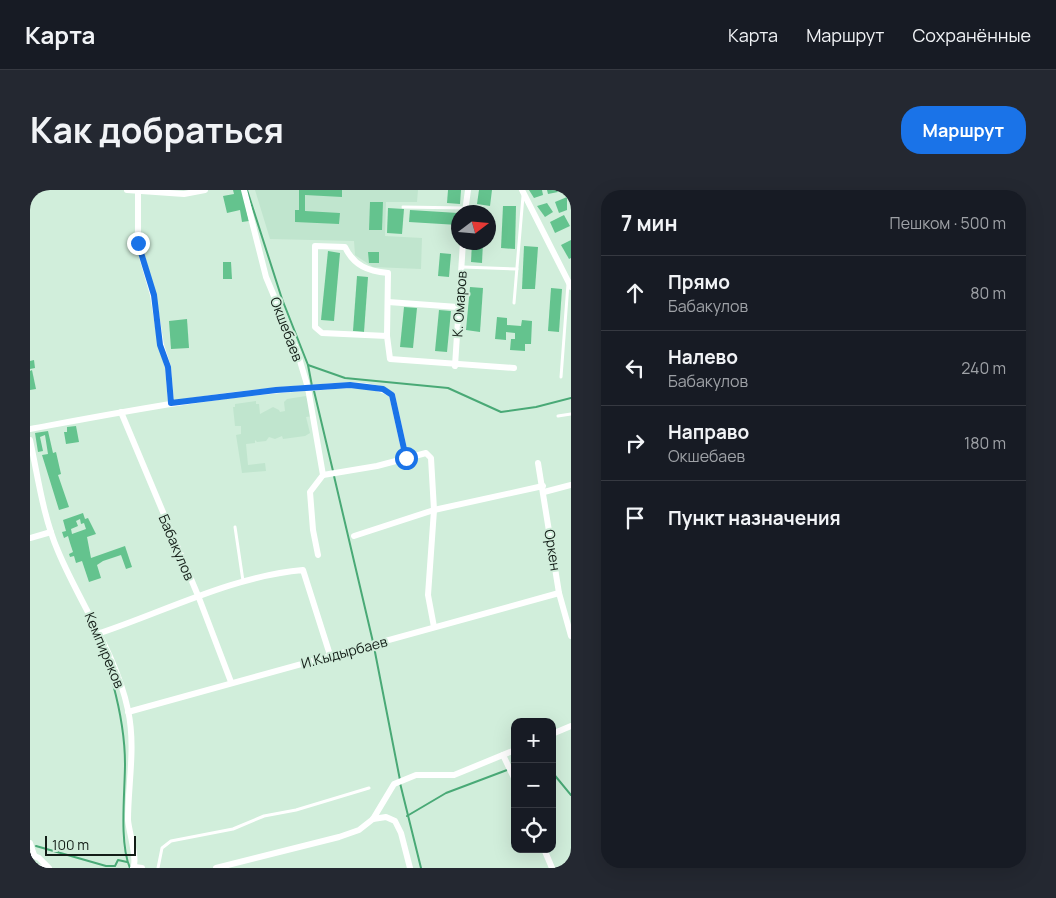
<!DOCTYPE html>
<html lang="ru">
<meta charset="utf-8">
<style>
body{margin:0;font-family:Manrope,sans-serif;background:#242831;color:#f1f3f6}
.controls{position:absolute;right:15px;bottom:15px;display:grid;overflow:hidden;border-radius:10px;box-shadow:0 5px 20px #0002}
.controls button{width:45px;height:45px;display:grid;place-items:center;padding:0;border:0;border-bottom:1px solid #363941;background:#171b24;color:#f1f3f6;font:25px sans-serif}
.compass{position:absolute;left:421px;top:15px;width:45px;height:45px;border-radius:50%;background:#171b24;box-shadow:0 5px 20px #0002;rotate:74deg}
.scale{position:absolute;left:15px;bottom:12px;width:91px;box-sizing:border-box;padding-left:5px;border:2px solid #131d17;border-top:0;font-size:14px;line-height:18px;white-space:nowrap;color:#131d17;-webkit-text-stroke:4px #d1eedb;paint-order:stroke}
.stop{position:absolute;width:15px;height:15px;margin:-11px;border:4px solid #1a73e8;border-radius:50%;background:#fff}
.stop.end{background:#1a73e8;border-color:#fff;box-shadow:0 1px 5px #0008}
.list{margin:0;padding:0;list-style:none}
h2{display:flex;justify-content:space-between;align-items:center;height:65px;margin:0;padding:0 20px;font-size:21px}
h2 small{font-size:16px;font-weight:400;color:#9ea1a6}
.list li{display:grid;grid-template-columns:32px 1fr auto;gap:15px;align-items:center;box-sizing:border-box;height:75px;padding:0 20px;border-top:1px solid #363941}
.list b{display:block;font-size:19px;white-space:nowrap}
.list p{margin:0;font-size:16px;white-space:nowrap;color:#9ea1a6}
.list em{font-size:16px;font-style:normal;color:#9ea1a6}
.icon{flex:none;width:28px;height:28px;fill:none;stroke:currentColor;stroke-width:2;stroke-linecap:round;stroke-linejoin:round}
.map{position:relative;flex:none;width:541px;height:678px;overflow:hidden;border-radius:20px}
header{display:flex;align-items:center;gap:30px;box-sizing:border-box;height:70px;padding:0 25px;background:#171b24;border-bottom:1px solid #363941}
header strong{font-size:24px}
nav{display:flex;gap:28px;margin-inline-start:auto;font-size:18px}
.intro{display:flex;align-items:center;justify-content:space-between;box-sizing:border-box;height:120px;padding:0 30px}
h1{margin:0;font-size:35px}
.button{padding:12px 22px;border-radius:20px;background:#1a73e8;color:#fff;font-size:18px;font-weight:700}
main{display:flex;gap:30px;padding:0 30px}
aside{flex:1;background:#171b24;border-radius:20px;box-shadow:0 5px 20px #0002}
.map>svg:first-child{display:block}
.built{fill:#c0e5ce}
.lines{fill:none;stroke-linecap:round;stroke-linejoin:round}
.stream{stroke:#49a976;stroke-width:2}
.building{fill:#64c38e;fill-rule:evenodd}
.service{stroke:#fff;stroke-width:3}
.minor{stroke:#fff;stroke-width:6}
.route{stroke:#1a73e8;stroke-width:6}
.labels{text-anchor:middle;dominant-baseline:central;stroke-width:4;stroke-linejoin:round;paint-order:stroke}
.street-label{font-size:14px;fill:#131d17;stroke:#d1eedb}
</style>
<header>
<strong>Карта</strong>
<nav><a>Карта</a><a>Маршрут</a><a>Сохранённые</a></nav>
</header>
<div class="intro"><h1>Как добраться</h1><a class="button">Маршрут</a></div>
<main>
<div class="map">
<svg width="541" height="678" viewBox="0 0 541 678">
<rect width="100%" height="100%" fill="#d1eedb"/>
<g class="built">
<polygon points="225,0 388,0 387,12 356,12 355,46 392,48 391,79 343,77 325,65 324,51 240,49"/>
<polygon points="276,206 284,226 276,227 280,243 275,246 253,249 252,246 245,249 239,247 236,251 227,252 225,250 225,253 216,254 218,275 235,273 236,281 212,283 206,245 211,244 211,236 205,236 203,217 205,217 205,214 226,211 226,214 229,214 230,224 243,217 249,220 250,222 255,221 254,212 257,209"/>
</g>
<g class="lines">
<g class="stream">
<polyline points="217,0 252,109 278,175 282,196"/>
<polyline points="278,175 315,188 418,198 471,222 506,217 541,208"/>
<polyline points="284,201 303,281"/>
<polyline points="304,286 343,452"/>
<polyline points="344,457 370,590"/>
<path d="M83 494C90 520 95 547 95 574 95 602 89 653 100 678"/>
<polyline points="522,582 541,605"/>
<polyline points="370,593 391,678"/>
<polyline points="377,626 416,603 485,577"/>
<polyline points="6,656 76,676 85,676 88,670 97,672"/>
</g>
</g>
<g class="building">
<polygon points="203,0 212,0 219,31 212,32 210,20 197,23 193,6 204,4"/>
<polygon points="269,0 312,0 312,7 275,5 275,21 310,23 309,34 265,32 265,20 269,20"/>
<polygon points="418,0 431,0 430,14 417,13"/>
<polygon points="449,0 462,0 460,16 447,14"/>
<polygon points="499,0 512,0 513,5 504,8"/>
<polygon points="517,0 527,0 528,2 518,4"/>
<polygon points="537,7 537,20 529,23 525,12"/>
<polygon points="340,12 353,12 352,40 339,40"/>
<polygon points="517,13 523,22 515,27 507,16"/>
<polygon points="473,16 486,16 485,59 471,58"/>
<polygon points="358,18 374,19 372,44 357,43"/>
<polygon points="380,20 428,23 428,35 379,32"/>
<polygon points="534,25 540,36 525,43 520,32"/>
<polygon points="541,50 541,68 539,69 531,55"/>
<polygon points="442,52 453,52 452,73 441,72"/>
<polygon points="494,56 508,57 505,99 492,99"/>
<polygon points="298,61 310,63 304,131 291,130"/>
<polygon points="338,62 349,62 349,73 339,73"/>
<polygon points="410,63 421,64 419,87 408,86"/>
<polygon points="193,72 201,72 202,89 193,89"/>
<polygon points="327,86 338,87 334,142 323,141"/>
<polygon points="440,97 453,98 450,142 436,140"/>
<polygon points="521,98 532,99 529,142 518,141"/>
<polygon points="374,117 387,118 383,158 370,157"/>
<polygon points="409,120 421,121 417,162 405,161"/>
<polygon points="467,127 477,128 477,135 491,136 492,130 502,131 501,154 495,154 495,161 480,160 481,149 485,149 485,143 476,142 476,150 465,149"/>
<polygon points="157,129 159,158 141,159 139,131"/>
<polygon points="4,170 5,178 0,179 0,171"/>
<polygon points="2,180 6,199 0,200 0,181"/>
<polygon points="46,236 49,252 36,254 34,242 37,242 37,237"/>
<polygon points="18,241 23,263 26,262 31,284 28,285 39,317 29,320 12,265 18,264 15,245 10,247 13,261 8,262 5,243"/>
<path d="M53 323 55 329 58 328 66 344 57 347 61 368 95 356 102 377 96 379 91 365 73 371 67 375 71 388 59 392 52 371 46 373 44 366 40 367 39 364 43 362 40 353 38 346 34 348 32 342 36 341 33 330ZM50 329 51 334 54 333 56 339 42 344 41 339 48 336 46 331Z"/>
</g>
<g class="lines">
<g class="service">
<polyline points="373,17 435,18"/>
<polyline points="433,77 487,79"/>
<polyline points="484,113 493,6"/>
<polyline points="531,187 538,94"/>
<polyline points="528,226 541,224"/>
<polyline points="205,337 213,391"/>
<polyline points="128,678 132,658 141,651 203,639 234,626 266,620 339,598"/>
</g>
<g class="minor">
<polyline points="97,0 154,4 175,0"/>
<polyline points="214,0 236,87 267,161 278,198 293,285 280,302 283,340 288,365"/>
<polyline points="492,0 541,97"/>
<polyline points="108,1 108,53 123,105 131,155 138,177 141,213"/>
<polyline points="435,22 438,0"/>
<polyline points="358,112 428,117"/>
<path d="M357 146 292 143 285 137V56L315 57C324 76 338 81 358 83L357 146 360 169 484 178"/>
<polyline points="425,176 433,52"/>
<polyline points="91,222 169,408 201,492"/>
<path d="M0 239C92 222 184 204 277 198 304 197 338 189 362 205L376 268"/>
<path d="M0 250C8 287 13 326 28 361 50 414 86 463 98 520 106 557 98 594 98 630 99 642 108 670 103 678"/>
<polyline points="508,273 529,403 541,446"/>
<polyline points="293,285 347,276 396,263 401,268 404,320 398,405 404,437"/>
<polyline points="514,302 541,295"/>
<polyline points="324,346 404,320 513,296"/>
<polyline points="0,348 21,342"/>
<path d="M70 443C136 421 203 386 273 380L300 465"/>
<polyline points="98,522 529,403"/>
<polyline points="522,544 541,536"/>
<polyline points="473,565 485,590"/>
<polyline points="343,629 356,627 365,631 371,643 380,678"/>
<polyline points="0,653 4,665"/>
<polyline points="514,659 522,678"/>
<polyline points="0,664 9,668 19,678"/>
<polyline points="0,676 12,678"/>
<polyline points="105,677 112,678"/>
<polyline points="186,678 309,647 329,640 343,629 364,594 386,585 424,585 485,560"/>
</g>
</g>
<g class="lines">
<polyline class="route" points="108,53 124,105 130,155 138,177 141,213 246,200 320,195 353,199 362,205 376,268"/>
</g>
<g class="labels">
<g class="street-label">
<text transform="translate(429 114) rotate(-86)">К. Омаров</text>
<text transform="translate(257 139) rotate(69)">Окшебаев</text>
<text transform="translate(147 357) rotate(67)">Бабакулов</text>
<text transform="translate(523 360) rotate(81)">Оркен</text>
<text transform="translate(75 460) rotate(67)">Кемпиреков</text>
<text transform="translate(314 462) rotate(-15)">И.Кыдырбаев</text>
</g>
</g>
</svg>
<div class="controls">
<button>+</button>
<button>−</button>
<button><svg class="icon" aria-label="locate" viewBox="0 0 24 24"><circle cx="12" cy="12" r="6"/><path d="M12 2v4M12 18v4M2 12h4M18 12h4"/></svg></button>
</div>
<svg class="compass" viewBox="-18 -18 36 36"><path d="M0-13l5 13h-10z" fill="#e53935"/><path d="M0 13l5-13h-10z" fill="#9ea1a6"/></svg>
<div class="scale">100 m</div>
<div class="stop" style="left:376px;top:268px"></div>
<div class="stop end" style="left:108px;top:53px"></div>
</div>
<aside>
<h2>7 мин<small>Пешком · 500 m</small></h2>
<ul class="list">
<li><svg class="icon" aria-label="ahead" viewBox="0 0 24 24"><path d="M12 20V5M6 11l6-6 6 6"/></svg><div><b>Прямо</b><p>Бабакулов</p></div><em>80 m</em></li>
<li><svg class="icon" aria-label="left" viewBox="0 0 24 24"><path d="M17 20v-9H6M10 6l-5 5 5 5"/></svg><div><b>Налево</b><p>Бабакулов</p></div><em>240 m</em></li>
<li><svg class="icon" aria-label="right" viewBox="0 0 24 24"><path d="M7 20v-9h11M14 6l5 5-5 5"/></svg><div><b>Направо</b><p>Окшебаев</p></div><em>180 m</em></li>
<li><svg class="icon" aria-label="arrive" viewBox="0 0 24 24"><path d="M6 21V4h12l-3 4 3 4H6"/></svg><div><b>Пункт назначения</b></div></li>
</ul>
</aside>
</main>
